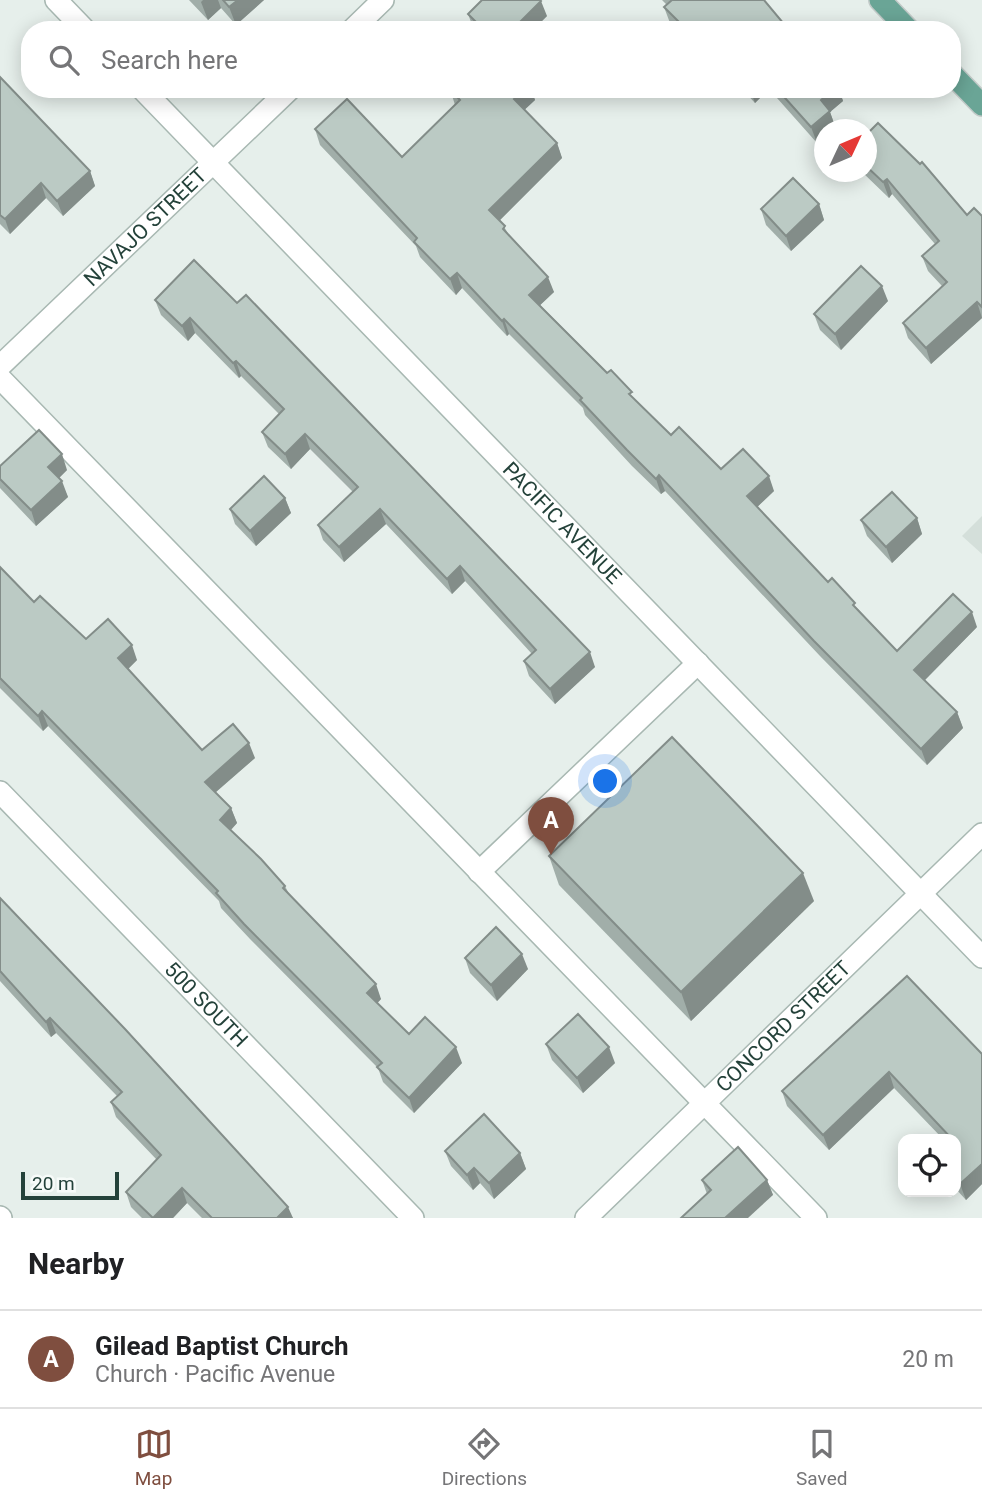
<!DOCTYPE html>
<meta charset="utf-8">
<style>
body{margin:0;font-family:Roboto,sans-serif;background:#f2f2f2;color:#202124}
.controls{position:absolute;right:21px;bottom:21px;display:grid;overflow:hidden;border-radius:14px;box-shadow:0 4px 18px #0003}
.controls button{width:63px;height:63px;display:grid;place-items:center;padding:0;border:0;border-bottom:2px solid #e0e0e0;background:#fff;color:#202124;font:35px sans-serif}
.compass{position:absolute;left:814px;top:119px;width:63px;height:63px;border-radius:50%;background:#fff;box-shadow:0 4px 18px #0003;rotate:46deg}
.scale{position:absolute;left:21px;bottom:18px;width:98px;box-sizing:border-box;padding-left:7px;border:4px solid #24423a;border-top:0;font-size:19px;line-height:24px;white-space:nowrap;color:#24423a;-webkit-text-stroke:5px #f7fbf9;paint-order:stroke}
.you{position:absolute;left:606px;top:782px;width:24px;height:24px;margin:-18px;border:5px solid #fff;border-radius:50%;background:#1a73e8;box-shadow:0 0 0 10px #1a73e833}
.badge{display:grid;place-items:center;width:46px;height:46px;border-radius:50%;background:#7f4e3f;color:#fff;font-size:23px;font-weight:700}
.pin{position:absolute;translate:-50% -58px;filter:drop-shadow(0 2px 4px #0008)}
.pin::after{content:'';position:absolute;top:37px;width:24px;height:21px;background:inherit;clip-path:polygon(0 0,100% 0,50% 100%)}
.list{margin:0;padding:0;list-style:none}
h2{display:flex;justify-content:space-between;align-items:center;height:91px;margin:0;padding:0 28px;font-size:30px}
h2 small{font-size:23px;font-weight:400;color:#757577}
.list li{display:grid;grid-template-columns:46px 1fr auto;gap:21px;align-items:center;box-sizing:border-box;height:98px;padding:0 28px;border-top:2px solid #e0e0e0}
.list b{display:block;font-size:26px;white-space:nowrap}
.list p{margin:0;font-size:23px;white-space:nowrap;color:#757577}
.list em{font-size:23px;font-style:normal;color:#757577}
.icon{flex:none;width:38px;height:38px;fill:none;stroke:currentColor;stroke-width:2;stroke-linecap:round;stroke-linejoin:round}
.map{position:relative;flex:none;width:982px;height:1218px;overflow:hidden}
.search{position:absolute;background:#fff;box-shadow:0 4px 18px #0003;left:21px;right:21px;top:21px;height:77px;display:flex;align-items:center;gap:18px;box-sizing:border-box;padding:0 24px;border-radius:28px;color:#757577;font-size:26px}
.sheet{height:189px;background:#fff}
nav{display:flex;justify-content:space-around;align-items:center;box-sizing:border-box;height:98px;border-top:2px solid #e0e0e0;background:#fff;font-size:19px;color:#757577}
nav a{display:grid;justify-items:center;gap:4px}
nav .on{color:#7f4e3f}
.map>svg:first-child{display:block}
.built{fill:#d4dfda}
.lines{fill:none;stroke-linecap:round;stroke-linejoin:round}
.minor-casing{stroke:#a8b8b2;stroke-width:24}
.major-casing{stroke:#c2cac8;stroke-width:24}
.minor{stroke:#fff;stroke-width:21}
.major{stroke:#6aa596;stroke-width:21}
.wall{fill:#a1aea9}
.shaded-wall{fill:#838d89}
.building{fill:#bbcac4;stroke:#838d89;stroke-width:2}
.labels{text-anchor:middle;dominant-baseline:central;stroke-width:5;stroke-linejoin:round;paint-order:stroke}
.street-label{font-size:21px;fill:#24423a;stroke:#f7fbf9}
</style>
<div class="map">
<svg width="982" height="1218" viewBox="0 0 982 1218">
<rect width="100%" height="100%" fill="#e6efeb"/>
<polygon class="built" points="982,516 982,554 962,536"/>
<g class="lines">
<defs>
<g id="minor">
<polyline points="56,0 85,30"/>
<polyline points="352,30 383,0"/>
<path id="s1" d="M142 89 982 957"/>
<path id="s2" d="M0 366 290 89"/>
<polyline points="0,378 816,1218"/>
<path id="s3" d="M0 792 413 1218"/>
<polyline points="479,872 698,663"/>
<polyline points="0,1217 1,1218"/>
<path id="s4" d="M586 1218 982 834"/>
</g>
<g id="major">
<polyline points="880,0 909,30"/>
<polyline points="952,74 982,105"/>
</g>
</defs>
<use href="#minor" class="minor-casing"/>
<use href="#major" class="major-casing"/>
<use href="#minor" class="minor"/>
<use href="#major" class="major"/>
</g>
<g class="wall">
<polygon points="189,0 264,0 236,25 221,8 208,20"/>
<polygon points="662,0 764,0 789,30 677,30 670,23 664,7 667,5"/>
<polygon points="468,14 547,16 533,30 474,30"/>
<polygon points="0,77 90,171 95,186 63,216 46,198 10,234 0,224"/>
<polygon points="450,89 531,89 535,100 524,110 557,143 562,158 500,220 509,235 554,292 540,305 671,435 721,469 774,491 757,507 828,582 858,609 897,651 977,627 925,680 957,712 963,728 927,765 820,656 665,491 661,494 632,466 585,415 583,408 509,334 507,336 462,288 456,295 420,257 416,246 320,145 315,129 402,157 455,105"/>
<polygon points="742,89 839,89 843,101 830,112 835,126 817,143 769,89 755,103"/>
<polygon points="866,135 967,215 982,216 982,318 931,364 908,338 903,323 942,286 928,271 922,256 935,244 892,194 889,198 862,172 866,172"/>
<polygon points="819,204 824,220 791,251 766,225 761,209"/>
<polygon points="194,260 595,667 555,704 529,676 524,661 532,654 465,581 452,594 386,524 344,562 323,540 318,525 353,492 310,449 291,469 268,447 262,432 279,414 241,376 239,378 195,333 188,341 161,315 155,300"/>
<polygon points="888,301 841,350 820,330 814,314"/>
<polygon points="0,466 67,470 59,478 68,497 36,526 0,488"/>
<polygon points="285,498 291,513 256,546 235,524 230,509"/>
<polygon points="917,518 922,534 892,563 867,536 861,520"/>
<polygon points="0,567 34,602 86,639 137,660 128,669 202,750 255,758 215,793 231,808 237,823 231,830 285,886 289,894 381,999 377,1003 409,1034 462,1063 414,1113 383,1082 378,1068 250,939 221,908 219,901 48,726 43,731 0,688"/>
<polygon points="549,856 814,901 691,1021 559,885"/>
<polygon points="0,898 293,1218 202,1218 187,1203 173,1218 142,1218 131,1207 126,1192 157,1160 116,1117 111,1102 117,1096 56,1033 51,1037 0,981"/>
<polygon points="465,958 528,969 497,1001 470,973"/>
<polygon points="546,1044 615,1063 583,1093 552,1060"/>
<polygon points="982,1054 982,1184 966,1200 956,1189 956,1139 943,1139 894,1088 829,1150 787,1106 782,1091"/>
<polygon points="445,1151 520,1153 526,1169 494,1199 480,1183 473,1190 451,1166"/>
<polygon points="702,1180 767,1180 773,1195 707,1194"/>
</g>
<g class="shaded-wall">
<polygon points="203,0 218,0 221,8 208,20 201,2"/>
<polygon points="238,0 264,0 236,25 229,7"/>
<polygon points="541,1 547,16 533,30 512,30"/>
<polygon points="525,89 531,89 535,100 519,115 514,99"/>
<polygon points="750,89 769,89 755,103"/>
<polygon points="833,89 839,89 843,101 830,112 835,126 832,130 824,130 824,136 817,143 811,127 821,100"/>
<polygon points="557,143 562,158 495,225 489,210"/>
<polygon points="90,171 95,186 63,216 57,201"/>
<polygon points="887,179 892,194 889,198 883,182"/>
<polygon points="41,183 46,198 10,234 5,219"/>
<polygon points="819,204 824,220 791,251 786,236"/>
<polygon points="457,273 462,288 456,295 450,279"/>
<polygon points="548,277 554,292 535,310 529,295"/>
<polygon points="882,286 888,301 841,350 835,334"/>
<polygon points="977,302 982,318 931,364 926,348"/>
<polygon points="190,318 195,333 188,341 182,326"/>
<polygon points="504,319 509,334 507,336 502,321"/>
<polygon points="236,361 241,376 239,378 233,363"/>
<polygon points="305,434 310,449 291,469 285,454"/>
<polygon points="62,454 67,470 54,483 48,467"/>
<polygon points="659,475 665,491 661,494 656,479"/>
<polygon points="769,476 774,491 753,511 747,496"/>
<polygon points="62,481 68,497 36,526 31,510"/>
<polygon points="285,498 291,513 256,546 250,531"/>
<polygon points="380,509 386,524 344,562 339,547"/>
<polygon points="917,518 922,534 892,563 886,547"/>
<polygon points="460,566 465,581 452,594 447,579"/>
<polygon points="972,612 977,627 920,685 914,670"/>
<polygon points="132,645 137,660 124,673 118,658"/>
<polygon points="590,652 595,667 555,704 550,689"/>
<polygon points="42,711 48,726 43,731 38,716"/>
<polygon points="957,712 963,728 927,765 921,749"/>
<polygon points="249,743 255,758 210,797 205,782"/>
<polygon points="231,808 237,823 226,835 220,820"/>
<polygon points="803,873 814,901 691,1021 681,992"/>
<polygon points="522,954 528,969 497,1001 491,985"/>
<polygon points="376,984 381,999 373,1008 367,993"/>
<polygon points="50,1018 56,1033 51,1037 46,1022"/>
<polygon points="456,1047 462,1063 414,1113 409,1098"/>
<polygon points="609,1047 615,1063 583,1093 577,1078"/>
<polygon points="889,1072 894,1088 829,1150 823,1135"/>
<polygon points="520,1153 526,1169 494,1199 489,1183"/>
<polygon points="982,1164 982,1184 966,1200 960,1184"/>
<polygon points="474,1168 480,1183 473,1190 467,1175"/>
<polygon points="767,1180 773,1195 748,1218 725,1218"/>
<polygon points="182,1188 187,1203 173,1218 153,1218"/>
<polygon points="288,1207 293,1218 277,1218"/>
</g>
<g class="building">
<polygon points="223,0 238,0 229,7"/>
<polygon points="482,0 540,0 541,1 512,30 484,30 468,14"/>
<polygon points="672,0 764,0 789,30 687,30 664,7"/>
<polygon points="0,77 90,171 57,201 41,183 5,219 0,215"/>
<polygon points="450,89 525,89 514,99 557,143 489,210 505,226 503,229 548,277 529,295 607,373 611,370 632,392 629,394 671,435 679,427 721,469 743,449 769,476 747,496 828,582 832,578 855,603 853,605 897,651 953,594 972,612 914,670 957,712 921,749 814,641 659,475 656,479 627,450 580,400 582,398 504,319 502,321 457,273 450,279 414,242 417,238 315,129 347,99 402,157 460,100"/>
<polygon points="777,89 833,89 821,100 830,111 811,127"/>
<polygon points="878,123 920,164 922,162 967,215 974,208 982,216 982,307 977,302 926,348 903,323 947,282 922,256 939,241 887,179 883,182 866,166 866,135"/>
<polygon points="793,178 819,204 786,236 761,209"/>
<polygon points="194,260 237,303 246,295 590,652 550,689 524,661 536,650 460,566 447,579 380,509 339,547 318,525 358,487 305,434 285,454 262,432 284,409 236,361 233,363 190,318 182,326 155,300"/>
<polygon points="861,266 882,286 835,334 814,314"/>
<polygon points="39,430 62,454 48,467 62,481 31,510 0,479 0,466"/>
<polygon points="264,476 285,498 250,531 230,509"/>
<polygon points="892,492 917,518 886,547 861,520"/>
<polygon points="0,567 34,602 40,596 86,639 108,619 132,645 118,658 202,750 233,724 249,743 205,782 231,808 220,820 261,859 285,886 283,888 376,984 367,993 409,1034 425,1017 456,1047 409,1098 377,1067 382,1063 244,924 216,893 218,891 42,711 38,716 0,678"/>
<polygon points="672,737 803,873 681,992 549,856"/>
<polygon points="0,898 125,1029 288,1207 277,1218 212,1218 182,1188 153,1218 126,1192 161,1155 111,1102 122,1092 50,1018 46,1022 0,971"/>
<polygon points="496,927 522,954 491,985 465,958"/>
<polygon points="907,976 982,1054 982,1164 960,1184 956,1180 956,1147 958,1145 956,1143 956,1139 952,1139 889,1072 823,1135 782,1091"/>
<polygon points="578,1014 609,1047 577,1078 546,1044"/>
<polygon points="484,1114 520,1153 489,1183 474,1168 467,1175 445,1151"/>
<polygon points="738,1147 767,1180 725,1218 681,1218 711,1190 702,1180"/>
</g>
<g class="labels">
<g class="street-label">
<text stroke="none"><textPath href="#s2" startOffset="201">NAVAJO STREET</textPath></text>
<text stroke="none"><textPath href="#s1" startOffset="604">PACIFIC AVENUE</textPath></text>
<text stroke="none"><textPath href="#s3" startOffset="296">500 SOUTH</textPath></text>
<text stroke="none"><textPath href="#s4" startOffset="275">CONCORD STREET</textPath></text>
</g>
</g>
</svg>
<div class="controls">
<button><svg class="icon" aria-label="locate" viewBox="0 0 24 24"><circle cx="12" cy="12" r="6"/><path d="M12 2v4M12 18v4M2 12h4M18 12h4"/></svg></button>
</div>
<svg class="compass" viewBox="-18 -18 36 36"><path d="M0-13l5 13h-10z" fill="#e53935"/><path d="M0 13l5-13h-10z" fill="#757577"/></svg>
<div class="scale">20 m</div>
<div class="you"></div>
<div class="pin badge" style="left:551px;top:855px">A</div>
<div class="search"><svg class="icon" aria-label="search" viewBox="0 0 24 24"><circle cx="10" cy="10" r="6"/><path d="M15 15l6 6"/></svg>Search here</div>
</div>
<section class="sheet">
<h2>Nearby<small></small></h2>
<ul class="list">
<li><span class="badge">A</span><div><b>Gilead Baptist Church</b><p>Church · Pacific Avenue</p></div><em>20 m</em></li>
</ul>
</section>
<nav>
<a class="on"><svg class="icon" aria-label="map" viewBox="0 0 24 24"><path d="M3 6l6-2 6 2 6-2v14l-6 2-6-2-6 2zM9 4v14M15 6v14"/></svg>Map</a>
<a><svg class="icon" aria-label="directions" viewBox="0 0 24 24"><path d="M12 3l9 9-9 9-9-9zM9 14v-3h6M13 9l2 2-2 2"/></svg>Directions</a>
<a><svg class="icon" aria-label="saved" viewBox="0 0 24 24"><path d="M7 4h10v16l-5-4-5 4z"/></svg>Saved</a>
</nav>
